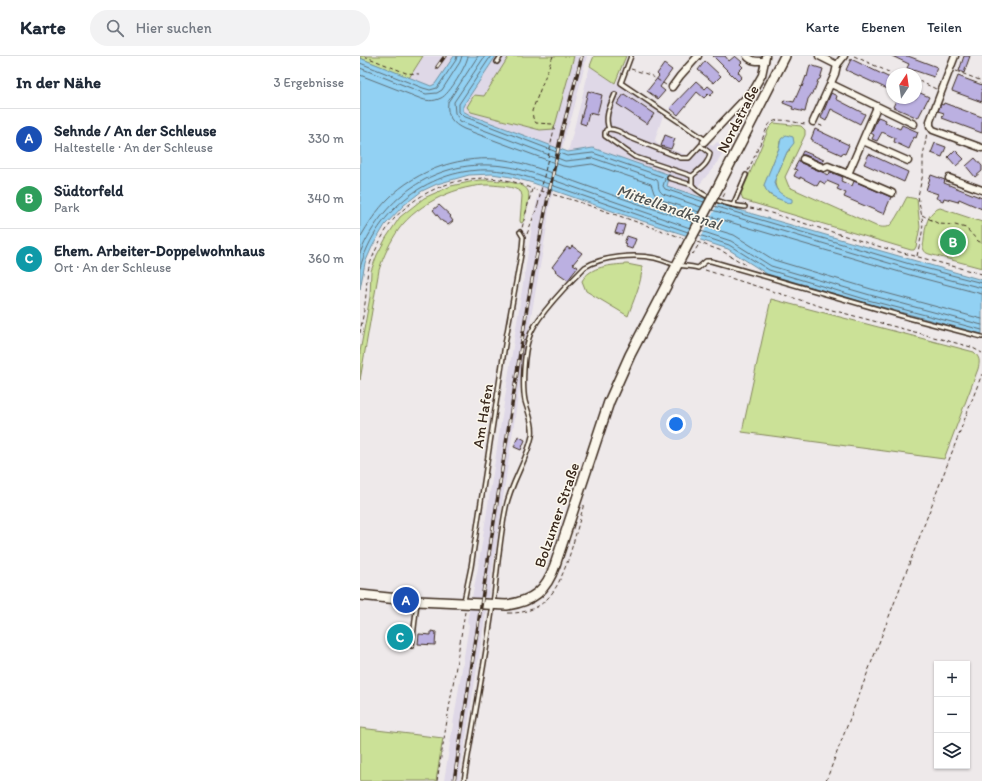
<!DOCTYPE html>
<html lang="de">
<meta charset="utf-8">
<style>
body{margin:0;font-family:Itim,sans-serif;background:#f2f2f3;color:#1f2937}
.controls{position:absolute;right:12px;bottom:12px;display:grid;overflow:hidden;border-radius:0px;box-shadow:0 1px 3px #0004}
.controls button{width:36px;height:36px;display:grid;place-items:center;padding:0;border:0;border-bottom:1px solid #e0e1e3;background:#fff;color:#1f2937;font:20px sans-serif}
.compass{position:absolute;left:526px;top:12px;width:36px;height:36px;border-radius:50%;background:#fff;box-shadow:0 1px 3px #0004;rotate:13deg}
.you{position:absolute;left:316px;top:368px;width:14px;height:14px;margin:-10px;border:3px solid #fff;border-radius:50%;background:#1a73e8;box-shadow:0 0 0 6px #1a73e833}
.badge{display:grid;place-items:center;width:26px;height:26px;border-radius:50%;background:#db2777;color:#fff;font-size:13px;font-weight:700}
.pin{position:absolute;translate:-50% -50%;border:2px solid #fff;box-shadow:0 1px 4px #0006}
.list{margin:0;padding:0;list-style:none}
h2{display:flex;justify-content:space-between;align-items:center;height:52px;margin:0;padding:0 16px;font-size:17px}
h2 small{font-size:13px;font-weight:400;color:#747a83}
.list li{display:grid;grid-template-columns:26px 1fr auto;gap:12px;align-items:center;box-sizing:border-box;height:60px;padding:0 16px;border-top:1px solid #e0e1e3}
.list b{display:block;font-size:15px;white-space:nowrap}
.list p{margin:0;font-size:13px;white-space:nowrap;color:#747a83}
.list em{font-size:13px;font-style:normal;color:#747a83}
.icon{flex:none;width:22px;height:22px;fill:none;stroke:currentColor;stroke-width:2;stroke-linecap:round;stroke-linejoin:round}
.map{position:relative;flex:none;width:622px;height:725px;overflow:hidden}
header{display:flex;align-items:center;gap:24px;box-sizing:border-box;height:56px;padding:0 20px;background:#fff;border-bottom:1px solid #e0e1e3}
header strong{font-size:19px}
nav{display:flex;gap:22px;margin-inline-start:auto;font-size:14px}
.search{width:280px;height:36px;background:#f2f2f3;display:flex;align-items:center;gap:10px;box-sizing:border-box;padding:0 14px;border-radius:22px;color:#747a83;font-size:15px}
main{display:flex}
aside{flex:1;background:#fff}
.map>svg:first-child{display:block}
.built{fill:#dfd8e7}
.green{fill:#cbe197;stroke:#83865a;fill-rule:evenodd}
.water{fill:#92d1f3;stroke:#6f8e9e}
.pier{fill:#eee9ea}
.lines{fill:none;stroke-linecap:round;stroke-linejoin:round}
.shore{stroke:#5e6d73;stroke-width:1}
.building{fill:#bbb0e1;stroke:#3b2a1e}
.lane-casing{stroke:#3b2a1e;stroke-width:6}
.street-casing{stroke:#3b2a1e;stroke-width:9}
.secondary-casing{stroke:#3b2a1e;stroke-width:12}
.path{stroke:#3b2a1e;stroke-width:1;stroke-dasharray:4 3;stroke-linecap:butt}
.lane{stroke:#fbf7ec;stroke-width:3}
.street{stroke:#fbf7ec;stroke-width:6}
.secondary{stroke:#fbf7ec;stroke-width:9}
.rail-casing{stroke:#3b2a1e;stroke-width:3.5}
.rail{stroke:#fbf7ec;stroke-width:2;stroke-dasharray:6;stroke-linecap:butt}
.secondary-bridge-casing{stroke:#3b2a1e;stroke-width:12;stroke-linecap:butt}
.path-bridge{stroke:#3b2a1e;stroke-width:1;stroke-dasharray:4 3;stroke-linecap:butt}
.secondary-bridge{stroke:#fbf7ec;stroke-width:9}
.labels{text-anchor:middle;dominant-baseline:central;stroke-width:3;stroke-linejoin:round;paint-order:stroke}
.street-label{font-size:15px;fill:#3b2a1e;stroke:#fbf7ec}
.water-label{font-size:16px;font-style:italic;fill:#515453;stroke:#fbf7ec}
</style>
<header>
<strong>Karte</strong>
<div class="search"><svg class="icon" aria-label="search" viewBox="0 0 24 24"><circle cx="10" cy="10" r="6"/><path d="M15 15l6 6"/></svg>Hier suchen</div>
<nav><a>Karte</a><a>Ebenen</a><a>Teilen</a></nav>
</header>
<main>
<aside>
<h2>In der Nähe<small>3 Ergebnisse</small></h2>
<ul class="list">
<li><span class="badge" style="background:#1a4fb4">A</span><div><b>Sehnde / An der Schleuse</b><p>Haltestelle · An der Schleuse</p></div><em>330 m</em></li>
<li><span class="badge" style="background:#2e9e5b">B</span><div><b>Südtorfeld</b><p>Park</p></div><em>340 m</em></li>
<li><span class="badge" style="background:#0f9aa8">C</span><div><b>Ehem. Arbeiter-Doppelwohnhaus</b><p>Ort · An der Schleuse</p></div><em>360 m</em></li>
</ul>
</aside>
<div class="map">
<svg width="622" height="725" viewBox="0 0 622 725">
<rect width="100%" height="100%" fill="#eee9ea"/>
<filter id="ink" filterUnits="userSpaceOnUse"><feTurbulence type="fractalNoise" baseFrequency=".025" numOctaves="2"/><feDisplacementMap in="SourceGraphic" scale="8" xChannelSelector="R" yChannelSelector="G"/><feConvolveMatrix kernelMatrix="1 2 1 2 8 2 1 2 1" color-interpolation-filters="sRGB"/></filter>
<g filter="url(#ink)">
<g class="built">
<polygon points="63,0 94,0 75,29 68,29 49,22"/>
<polygon points="136,0 227,0 212,60 206,76 189,152 187,171 164,300 129,536 99,725 84,725 109,569 107,565 118,512 174,158 190,89 110,59 103,55 103,50"/>
<polygon points="230,10 255,27 261,27 304,56 295,84 298,89 327,99 335,92 342,84 353,90 357,86 366,93 354,111 339,129 336,139 307,130 310,119 233,92 208,96"/>
</g>
<g class="green">
<polygon points="0,0 63,0 49,22 0,2"/>
<polygon points="149,0 214,0 194,73 180,74 111,56 107,51 114,39 124,40"/>
<polygon points="234,0 266,0 255,27 230,10"/>
<path d="M414 67 441 70 445 74V79L425 121 429 131 516 170C520 171 525 172 529 170 535 166 543 148 547 141L557 143 560 171 556 191 554 194H551L383 144 381 138 409 72ZM420 85 430 94 427 96 415 124C414 135 423 140 429 147L410 139 404 130 419 92Z"/>
<path d="M119 124C129 124 163 124 168 135 171 140 165 160 163 166L161 167 160 165 162 140 161 136C153 130 141 130 131 129 99 128 58 147 39 173 31 184 23 201 19 214L0 324V296L10 241 11 215 17 199 26 182 40 161 64 142 91 130Z"/>
<path d="M580 152 622 166V212L569 198C566 197 565 196 564 194 562 191 564 187 564 184 565 172 567 155 580 152Z"/>
<path d="M267 208 282 211C282 227 273 245 268 260L226 235 222 225C230 210 251 209 267 208Z"/>
<path d="M411 243 614 296C620 302 620 305 618 313L584 403 382 376Z"/>
<polygon points="0,672 83,682 76,725 0,725"/>
</g>
<g class="water">
<polygon points="94,0 136,0 103,50 103,55 110,59 208,96 233,92 310,119 307,130 379,154 622,224 622,278 507,247 407,218 368,193 255,156 173,127 151,121 132,118 109,119 77,128 62,135 44,149 25,169 12,191 5,207 0,233 0,2 71,30 75,28"/>
<path d="M426 79 433 81 434 87 427 96 414 126C416 137 423 139 432 143V146L429 147C420 143 407 141 404 129L419 92 421 83Z"/>
</g>
<polygon class="pier" points="347,141 359,145 339,186 325,181"/>
<g class="lines">
<g class="shore">
<path d="M118 0 88 46C86 60 93 68 104 73L203 110 210 111 232 108 291 128 294 137 299 143 339 156"/>
<path d="M125 0 94 46 95 57 100 65 205 105 233 102 297 124C300 128 296 133 303 138L341 151"/>
<polyline points="131,0 99,48 99,56 103,60 207,100 233,97 303,121 305,123 303,130 305,133 344,146"/>
<polyline points="0,7 63,32 70,34 77,32 96,4 97,0"/>
<polyline points="0,12 66,38 77,37 82,34 100,6 102,0"/>
<path d="M0 19 59 42C66 45 73 46 81 42 89 39 107 9 108 0"/>
<polyline points="354,150 553,209 622,227"/>
<polyline points="352,154 552,214 622,232"/>
<polyline points="349,160 550,219 622,238"/>
<polyline points="344,170 374,179 414,204 511,233 622,263"/>
<polyline points="341,175 371,185 411,210 510,239 622,269"/>
<polyline points="339,179 369,189 409,214 508,244 622,274"/>
<path d="M0 182C8 168 17 154 28 143 57 113 104 98 145 104 172 108 198 120 224 129 260 142 297 154 333 166"/>
<path d="M0 197C25 138 78 102 143 110 154 111 165 115 176 118L330 172"/>
<path d="M0 212C16 153 71 111 132 114 147 115 160 119 174 123L328 176"/>
</g>
</g>
<g class="building">
<polygon points="353,0 365,0 369,5 375,0 382,6 380,8 383,11 378,16 382,21 378,25"/>
<polygon points="532,0 548,0 577,11 574,21 547,12 549,8"/>
<polygon points="604,0 610,0 604,17 599,15"/>
<polygon points="491,3 532,23 532,35 486,14"/>
<polygon points="345,5 361,20 354,27 338,14"/>
<polygon points="304,8 312,14 300,31 305,35 298,43 287,35 299,20 297,18"/>
<polygon points="450,9 463,13 460,23 458,24 455,33 448,43 445,56 432,53 433,51 423,47 424,44 434,46 441,30 442,31 446,20 447,21"/>
<polygon points="598,20 622,29 622,46 592,35"/>
<polygon points="336,25 345,33 348,30 354,35 350,40 348,38 344,42 337,36 318,59 310,52"/>
<polygon points="228,35 242,39 237,59 229,57 226,69 220,67"/>
<polygon points="556,35 569,41 558,62 533,51 537,42 556,42"/>
<polygon points="471,37 477,40 476,43 505,58 500,68 471,53 466,65 461,62"/>
<polygon points="264,38 294,58 287,68 257,48"/>
<polygon points="584,47 622,61 622,77 582,62 584,57 578,55 581,48 583,49"/>
<polygon points="518,61 526,64 525,66 540,73 542,69 558,76 556,82 554,81 549,93 534,86 535,82 522,76 517,85 512,83 514,79 511,77"/>
<polygon points="455,73 489,89 485,98 482,97 482,99 453,86 453,84 451,83"/>
<polygon points="305,79 315,83 311,93 301,90"/>
<polygon points="575,87 586,91 582,101 571,97"/>
<polygon points="595,94 604,103 596,110 588,101"/>
<polygon points="443,95 464,104 463,107 445,99 441,99"/>
<polygon points="509,98 548,116 544,126 504,108"/>
<polygon points="615,102 622,110 622,115 615,121 606,110"/>
<polygon points="439,104 441,107 469,119 470,116 483,121 481,125 492,130 494,125 531,141 524,158 484,141 486,137 477,133 479,130 467,125 465,128 460,125 457,130 440,121 440,123 434,120 437,114 434,113"/>
<polygon points="571,119 585,124 584,127 622,142 622,153 599,143 598,146 584,142 583,145 576,142 578,138 566,134"/>
<polygon points="79,149 91,160 90,161 93,165 88,169 84,166 83,166 73,154"/>
<polygon points="258,168 265,169 262,179 255,177"/>
<polygon points="267,180 276,183 272,193 266,191 267,188 264,187"/>
<polygon points="212,190 222,197 213,208 218,211 208,224 195,215 196,214 192,211 207,191 210,193"/>
<polygon points="158,380 165,384 161,394 154,391"/>
<polygon points="31,575 48,577 47,587 39,586 38,589 32,588 33,584 30,584"/>
<polygon points="71,575 76,576 75,589 58,588 59,578 71,579"/>
</g>
<g class="lines">
<defs>
<g id="lane">
<polyline points="271,0 261,27 346,84"/>
<polyline points="137,6 141,0"/>
<path d="M255 38C250 50 244 61 249 73 257 73 263 77 268 81L321 102H329L341 89"/>
<path d="M249 73 246 74 245 77V80L275 101 332 120C340 113 349 108 350 97L341 90"/>
<path d="M332 120V129C343 142 368 149 385 151"/>
<polyline points="309,122 332,129"/>
<polyline points="373,149 386,119"/>
<polyline points="104,545 111,511 146,282 162,193 163,181 160,176"/>
<polyline points="52,590 57,546"/>
<path d="M104 725C113 668 124 612 132 555 137 521 139 485 146 451 151 426 167 405 172 380 174 368 168 356 165 345 162 329 164 297 169 282 174 262 210 226 225 211 243 200 275 198 295 202 303 204 309 207 316 209 324 210 331 210 338 212L346 205H351L549 262 622 281"/>
</g>
<g id="street">
<path d="M387 0C392 6 398 5 405 5L406 0"/>
<polyline points="459,0 477,9"/>
<polyline points="595,0 570,65 570,70 573,74 622,92"/>
<polyline points="477,9 484,0"/>
<polyline points="471,28 554,68"/>
<polyline points="312,31 320,20 338,0"/>
<polyline points="453,66 475,18 477,9"/>
<polyline points="503,85 548,105"/>
<polyline points="344,86 394,33 402,19 405,5"/>
<polyline points="443,103 464,112 468,110 488,118 517,51"/>
<polyline points="488,118 532,137"/>
<polyline points="589,122 622,134"/>
</g>
<g id="secondary">
<polyline points="354,139 425,0"/>
<path d="M0 539 57 545 147 549C173 545 186 535 195 509L249 346 270 299 329 186"/>
</g>
</defs>
<use href="#lane" class="lane-casing"/>
<use href="#street" class="street-casing"/>
<use href="#secondary" class="secondary-casing"/>
<g class="path">
<polyline points="4,0 46,17 59,18"/>
<polyline points="193,0 172,55 173,62 176,67 192,68 194,70 194,73"/>
<polyline points="494,0 533,18"/>
<polyline points="271,13 290,19 306,29"/>
<polyline points="596,15 622,25"/>
<polyline points="556,28 558,29 559,25 576,33"/>
<polyline points="459,69 462,70 461,73"/>
<path d="M388 115 408 70C416 58 435 68 447 68"/>
<polyline points="173,133 216,145 323,182"/>
<polyline points="363,141 366,135"/>
<polyline points="390,152 401,154 521,191 622,218"/>
<polyline points="562,159 579,168 595,169 606,172 618,185 622,187"/>
<polyline points="167,178 178,149"/>
<polyline points="337,186 362,195 386,209"/>
<polyline points="332,197 333,198 339,188"/>
<polyline points="557,200 562,177 563,167 558,140 563,118 563,101 567,76"/>
<polyline points="345,214 472,254 611,291 622,297"/>
<path d="M0 277C2 265 5 251 6 238 7 228 6 219 10 208 16 192 23 177 34 163 67 125 127 110 172 133L162 172"/>
<path d="M148 557C188 558 199 530 210 498 215 481 220 464 224 447"/>
<polyline points="77,725 105,556"/>
<polyline points="466,725 622,318"/>
</g>
<use href="#lane" class="lane"/>
<use href="#street" class="street"/>
<use href="#secondary" class="secondary"/>
<defs>
<g id="rail">
<polyline points="77,11 85,0"/>
<polyline points="94,725 168,245 186,151 202,75 222,0"/>
</g>
</defs>
<use href="#rail" class="rail-casing"/>
<use href="#rail" class="rail"/>
<defs>
<polyline id="secondary-bridge" points="329,186 354,139"/>
</defs>
<use href="#secondary-bridge" class="secondary-bridge-casing"/>
<polyline class="path-bridge" points="178,149 194,73"/>
<use href="#secondary-bridge" class="secondary-bridge"/>
</g>
</g>
<g class="labels">
<g class="street-label">
<text transform="translate(378 63) rotate(-63)">Nordstraße</text>
<text transform="translate(123 360) rotate(-81)">Am Hafen</text>
<text transform="translate(197 459) rotate(-71)">Bolzumer Straße</text>
</g>
<g class="water-label">
<text transform="translate(309 151) rotate(19)">Mittellandkanal</text>
</g>
</g>
</svg>
<div class="controls">
<button>+</button>
<button>−</button>
<button><svg class="icon" aria-label="layers" viewBox="0 0 24 24"><path d="M12 4l9 5-9 5-9-5zM3 14l9 5 9-5"/></svg></button>
</div>
<svg class="compass" viewBox="-18 -18 36 36"><path d="M0-13l5 13h-10z" fill="#e53935"/><path d="M0 13l5-13h-10z" fill="#747a83"/></svg>
<div class="you"></div>
<div class="pin badge" style="left:46px;top:544px;background:#1a4fb4">A</div>
<div class="pin badge" style="left:593px;top:186px;background:#2e9e5b">B</div>
<div class="pin badge" style="left:40px;top:581px;background:#0f9aa8">C</div>
</div>
</main>
